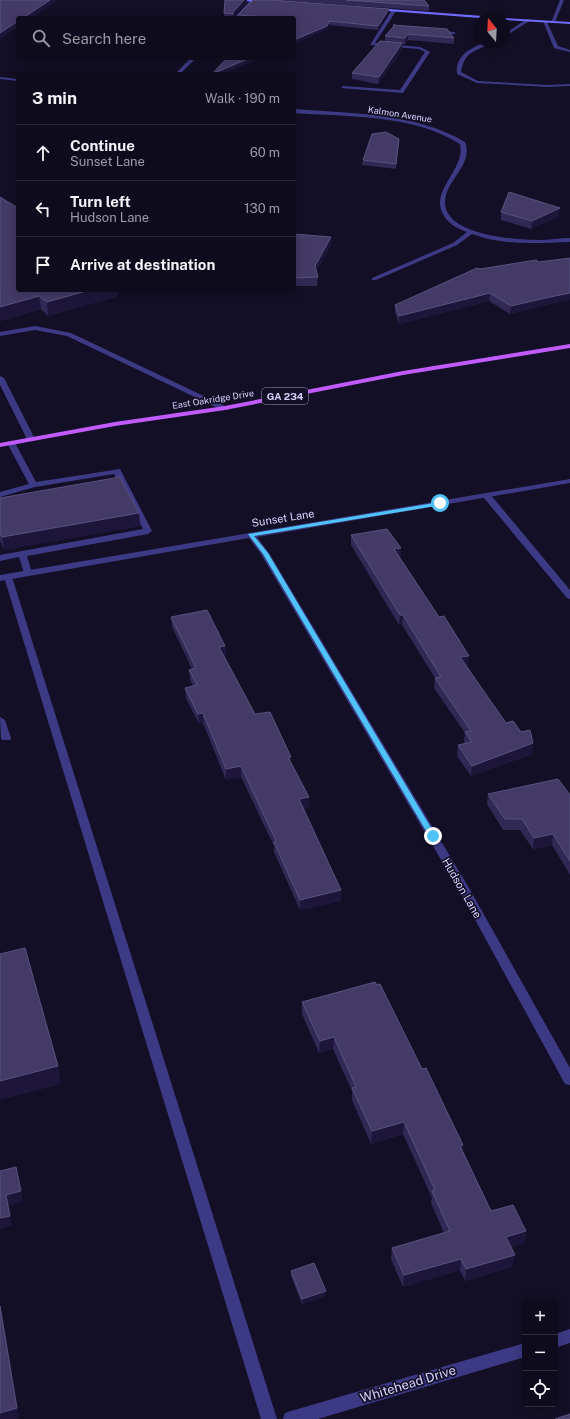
<!DOCTYPE html>
<meta charset="utf-8">
<style>
body{margin:0;font-family:"Public Sans",sans-serif;background:#1c1929;color:#f1f3f6}
.controls{position:absolute;right:12px;bottom:12px;display:grid;overflow:hidden;border-radius:4px;box-shadow:0 2px 10px #0003}
.controls button{width:36px;height:36px;display:grid;place-items:center;padding:0;border:0;border-bottom:1px solid #2e2b3b;background:#0e0b1c;color:#f1f3f6;font:20px sans-serif}
.compass{position:absolute;left:474px;top:12px;width:36px;height:36px;border-radius:50%;background:#0e0b1c;box-shadow:0 2px 10px #0003;rotate:342deg}
.stop{position:absolute;width:12px;height:12px;margin:-9px;border:3px solid #4fc3f7;border-radius:50%;background:#fff}
.stop.end{background:#4fc3f7;border-color:#fff;box-shadow:0 1px 4px #0008}
.list{margin:0;padding:0;list-style:none}
h2{display:flex;justify-content:space-between;align-items:center;height:52px;margin:0;padding:0 16px;font-size:17px}
h2 small{font-size:13px;font-weight:400;color:#9b9ba3}
.list li{display:grid;grid-template-columns:26px 1fr auto;gap:12px;align-items:center;box-sizing:border-box;height:56px;padding:0 16px;border-top:1px solid #2e2b3b}
.list b{display:block;font-size:15px;white-space:nowrap}
.list p{margin:0;font-size:13px;white-space:nowrap;color:#9b9ba3}
.list em{font-size:13px;font-style:normal;color:#9b9ba3}
.icon{flex:none;width:22px;height:22px;fill:none;stroke:currentColor;stroke-width:2;stroke-linecap:round;stroke-linejoin:round}
.map{position:relative;flex:none;width:570px;height:1419px;overflow:hidden}
.search{position:absolute;background:#0e0b1c;box-shadow:0 2px 10px #0003;left:16px;top:16px;width:280px;height:44px;display:flex;align-items:center;gap:10px;box-sizing:border-box;padding:0 14px;border-radius:4px;color:#9b9ba3;font-size:15px}
.panel{position:absolute;background:#0e0b1c;box-shadow:0 2px 10px #0003;left:16px;top:72px;width:280px;height:220px;border-radius:4px}
.map>svg:first-child{display:block}
.lines{fill:none;stroke-linecap:round;stroke-linejoin:round}
.lane{fill:#3d3a85;fill-rule:evenodd}
.street{fill:#3d3a85;fill-rule:evenodd}
.secondary{fill:#6f6bff;fill-rule:evenodd}
.primary{fill:#c25bff;fill-rule:evenodd}
.wall{fill:#312854}
.shaded-wall{fill:#1d163a}
.building{fill:#433a66;stroke:#5a527e}
.route{fill:#4fc3f7}
.labels{text-anchor:middle;dominant-baseline:central;stroke-width:3.5;stroke-linejoin:round;paint-order:stroke}
.far-street-label{font-size:9px;fill:#d9d4ff;stroke:#130f26}
.shield{fill:#130f26;stroke:#9e99be;stroke-width:1}
.shield-label{font-size:10px;font-weight:bold;fill:#d9d4ff}
.street-label{font-size:11px;fill:#d9d4ff;stroke:#130f26}
.near-street-label{font-size:13px;fill:#d9d4ff;stroke:#130f26}
</style>
<div class="map">
<svg width="570" height="1419" viewBox="0 0 570 1419">
<rect width="100%" height="100%" fill="#130f26"/>
<g class="lines">
<g class="lane">
<polygon points="560,0 564,0 555,22 551,23"/>
<polygon points="392,10 396,11 375,43 420,47 430,52 403,93 341,88 343,86 400,90 425,52 419,49 370,45"/>
<polygon points="527,19 531,20 504,37 504,34"/>
<polygon points="543,21 547,22 558,46 570,50 570,52 554,48"/>
<polygon points="436,30 454,32 456,33 454,34 434,32"/>
<path d="M486 42H492C476 53 465 49 461 72L478 81 548 85 570 84V86L548 87 477 83 457 74C455 55 471 48 486 42Z"/>
<polygon points="35,326 71,333 229,408 228,410 222,410 67,336 35,330 0,336 0,332"/>
<polygon points="0,376 4,378 35,439 34,441 28,441 0,385"/>
<polygon points="8,441 14,441 36,482 120,469 152,531 148,534 27,556 32,573 28,576 24,573 19,557 0,561 0,555 143,529 114,474 35,487 0,497 0,492 29,484 7,443"/>
<polygon points="484,494 490,494 570,590 570,599 567,598 484,498 483,496"/>
<polygon points="8,574 12,577 277,1419 261,1419 4,577"/>
<polygon points="0,717 5,720 11,738 10,740 2,740 1,738"/>
</g>
<g class="street">
<polygon points="251,0 254,1 238,18 234,18"/>
<polygon points="191,58 196,58 180,74 175,74"/>
<polygon points="0,77 18,79 18,81 0,79"/>
<path d="M294 109C351 114 415 112 465 142 473 162 451 177 446 195 435 235 515 240 539 240 550 240 560 238 570 238V242C537 243 504 246 472 234L457 245 376 280H372V278L453 243 467 232C458 229 449 224 444 216 428 191 466 170 460 144 412 114 349 117 294 113Z"/>
<polygon points="570,479 570,483 257,537 269,553 469,888 570,1068 570,1085 565,1084 460,892 261,554 249,538 0,581 0,575"/>
<polygon points="570,1329 570,1343 555,1348 555,1334"/>
<polygon points="525,1343 525,1357 318,1419 283,1419 285,1413 291,1411"/>
</g>
<g class="secondary">
<polygon points="236,0 254,0 266,2 264,3"/>
<polygon points="376,8 496,17 498,18 480,18 374,10"/>
<polygon points="503,18 504,18 570,22 570,24 504,20"/>
</g>
<polygon class="primary" points="570,344 570,348 403,375 225,410 115,426 0,447 0,443 115,422 225,406 403,371"/>
</g>
<g class="wall">
<polygon points="276,0 424,0 429,6 429,11"/>
<polygon points="247,2 233,17 233,18 224,18 224,13"/>
<polygon points="389,9 388,13 378,30 329,25 327,30 294,18 238,18 238,15"/>
<polygon points="393,25 454,38 454,44 408,40 405,44 402,44 402,49 378,84 352,79 352,73 385,41 385,36 393,27"/>
<polygon points="399,139 396,169 362,165 363,160"/>
<polygon points="0,197 118,296 48,316 41,309 0,321"/>
<polygon points="501,212 559,216 531,229 501,220"/>
<polygon points="294,234 331,237 331,245 316,272 318,277 317,286 294,286"/>
<polygon points="570,258 570,300 549,304 510,314 489,301 399,324 395,313 395,305 480,269"/>
<polygon points="0,498 139,513 140,526 4,550 0,541"/>
<polygon points="351,535 401,558 400,558 468,666 466,666 506,723 521,732 533,743 532,754 471,776 457,756 458,745 465,744 464,742 465,733 434,688 435,678 402,625 399,625 351,545"/>
<polygon points="171,617 225,646 226,656 224,656 255,714 291,757 291,763 309,797 309,807 303,809 341,890 341,901 300,910 274,852 274,846 241,777 226,780 203,723 199,724 186,698 185,688 193,686 190,680 189,670 192,669 172,627"/>
<polygon points="488,794 570,795 570,875 552,845 533,849 520,830 503,830 487,804"/>
<polygon points="302,1002 422,1069 463,1145 463,1151 491,1211 526,1231 524,1243 511,1247 512,1267 465,1281 460,1270 403,1287 391,1259 392,1248 444,1233 431,1203 432,1198 403,1134 371,1144 352,1100 352,1091 333,1049 319,1053 302,1014"/>
<polygon points="291,1271 325,1296 302,1304 291,1276"/>
</g>
<g class="shaded-wall">
<polygon points="50,0 57,0 57,1 32,18 23,18"/>
<polygon points="244,0 247,0 247,2 233,17 233,12"/>
<polygon points="389,9 388,13 378,30 378,26"/>
<polygon points="18,21 18,27 0,39 0,33"/>
<polygon points="329,21 329,25 327,30 294,44 294,40"/>
<polygon points="408,34 408,40 405,44 405,38"/>
<polygon points="402,43 402,49 378,84 379,77"/>
<polygon points="250,58 261,58 223,74 212,74"/>
<polygon points="560,208 559,216 531,229 532,221"/>
<polygon points="331,237 331,245 315,274 315,266"/>
<polygon points="90,290 118,290 118,296 48,316 47,302"/>
<polygon points="490,293 489,301 399,324 399,316"/>
<polygon points="570,293 570,300 549,304 510,314 511,306 550,297"/>
<polygon points="39,296 41,309 0,321 0,307"/>
<polygon points="139,513 140,526 4,550 2,537"/>
<polygon points="401,548 401,558 394,559 394,549"/>
<polygon points="400,615 403,615 402,625 399,625"/>
<polygon points="225,646 226,656 219,657 219,647"/>
<polygon points="469,656 468,666 459,667 460,657"/>
<polygon points="203,713 203,723 199,724 198,714"/>
<polygon points="533,743 532,754 471,776 472,766"/>
<polygon points="288,757 291,757 291,767"/>
<polygon points="241,766 241,777 226,780 226,769"/>
<polygon points="309,797 309,807 299,810 299,799"/>
<polygon points="553,834 552,845 533,849 534,838"/>
<polygon points="341,890 341,901 300,910 300,900"/>
<polygon points="334,1037 333,1049 319,1053 320,1041"/>
<polygon points="58,1066 61,1084 0,1100 0,1081"/>
<polygon points="404,1122 403,1134 371,1144 372,1131"/>
<polygon points="463,1145 462,1157 460,1146"/>
<polygon points="21,1191 23,1202 8,1206 6,1195"/>
<polygon points="10,1216 12,1226 0,1229 0,1218"/>
<polygon points="526,1231 524,1243 504,1249 506,1237"/>
<polygon points="515,1255 512,1267 465,1281 466,1269"/>
<polygon points="461,1259 460,1270 403,1287 404,1275"/>
<polygon points="326,1291 325,1296 302,1304 302,1299"/>
<polygon points="0,1305 19,1418 15,1419 0,1419"/>
</g>
<g class="building">
<polygon points="0,0 50,0 23,18 18,18 18,21 0,33"/>
<polygon points="225,0 244,0 233,12 233,14 224,13"/>
<polygon points="253,0 271,0 389,9 378,26 329,21 327,26 294,40 294,18 265,18 266,17 238,15"/>
<polygon points="346,0 424,0 429,6"/>
<polygon points="393,25 447,29 454,38 408,34 405,38 385,36 395,25"/>
<polygon points="380,41 402,43 379,77 352,73"/>
<polygon points="227,58 250,58 212,74"/>
<polygon points="386,132 399,139 396,164 363,160 372,134"/>
<polygon points="509,192 560,208 532,221 501,212"/>
<polygon points="0,197 18,208 18,290 90,290 47,302 39,296 0,307"/>
<polygon points="294,234 331,237 315,266 318,277 294,278"/>
<polygon points="570,258 570,293 550,297 511,306 490,293 399,316 395,305 477,268 480,269 536,260 539,262"/>
<polygon points="120,477 139,513 2,537 0,533 0,498"/>
<polygon points="387,529 401,548 394,549 439,617 444,616 469,656 460,657 506,723 513,721 521,732 530,730 533,743 472,766 458,745 472,742 465,732 471,731 435,678 441,677 403,615 400,615 351,535"/>
<polygon points="207,610 225,646 219,647 255,714 270,712 291,757 288,757 309,797 299,799 341,890 300,900 274,842 276,841 241,766 226,769 203,713 198,714 185,688 197,685 189,670 196,668 171,617"/>
<polygon points="558,779 570,795 570,861 553,834 534,838 522,819 505,819 488,794"/>
<polygon points="25,948 58,1066 0,1081 0,954"/>
<polygon points="375,982 377,985 380,984 422,1069 426,1068 463,1145 460,1146 491,1211 513,1205 526,1231 506,1237 515,1255 466,1269 461,1259 404,1275 392,1248 450,1231 432,1191 435,1190 404,1122 372,1131 352,1088 356,1087 334,1037 320,1041 302,1002"/>
<polygon points="16,1167 21,1191 6,1195 10,1216 0,1218 0,1171"/>
<polygon points="314,1263 326,1291 302,1299 291,1271"/>
<polygon points="0,1306 17,1408 0,1413"/>
<polygon points="570,1414 570,1419 555,1419"/>
</g>
<polygon class="route" points="440,502 442,502 442,505 254,536 268,553 436,836 433,839 429,836 263,554 248,534"/>
<g class="labels">
<g class="far-street-label">
<text transform="translate(400 114) rotate(9)">Kalmon Avenue</text>
<text transform="translate(213 399) rotate(-9)">East Oakridge Drive</text>
</g>
<rect class="shield" x="262" y="388" width="46" height="16" rx="3"/>
<g class="shield-label">
<text x="285" y="396">GA 234</text>
</g>
<g class="street-label">
<text transform="translate(283 518) rotate(-9)">Sunset Lane</text>
<text transform="translate(462 888) rotate(60)">Hudson Lane</text>
</g>
<g class="near-street-label">
<text transform="translate(408 1384) rotate(-17)">Whitehead Drive</text>
</g>
</g>
</svg>
<div class="controls">
<button>+</button>
<button>−</button>
<button><svg class="icon" aria-label="locate" viewBox="0 0 24 24"><circle cx="12" cy="12" r="6"/><path d="M12 2v4M12 18v4M2 12h4M18 12h4"/></svg></button>
</div>
<svg class="compass" viewBox="-18 -18 36 36"><path d="M0-13l5 13h-10z" fill="#e53935"/><path d="M0 13l5-13h-10z" fill="#9b9ba3"/></svg>
<div class="stop" style="left:440px;top:503px"></div>
<div class="stop end" style="left:433px;top:836px"></div>
<div class="search"><svg class="icon" aria-label="search" viewBox="0 0 24 24"><circle cx="10" cy="10" r="6"/><path d="M15 15l6 6"/></svg>Search here</div>
<section class="panel">
<h2>3 min<small>Walk · 190 m</small></h2>
<ul class="list">
<li><svg class="icon" aria-label="ahead" viewBox="0 0 24 24"><path d="M12 20V5M6 11l6-6 6 6"/></svg><div><b>Continue</b><p>Sunset Lane</p></div><em>60 m</em></li>
<li><svg class="icon" aria-label="left" viewBox="0 0 24 24"><path d="M17 20v-9H6M10 6l-5 5 5 5"/></svg><div><b>Turn left</b><p>Hudson Lane</p></div><em>130 m</em></li>
<li><svg class="icon" aria-label="arrive" viewBox="0 0 24 24"><path d="M6 21V4h12l-3 4 3 4H6"/></svg><div><b>Arrive at destination</b></div></li>
</ul>
</section>
</div>
